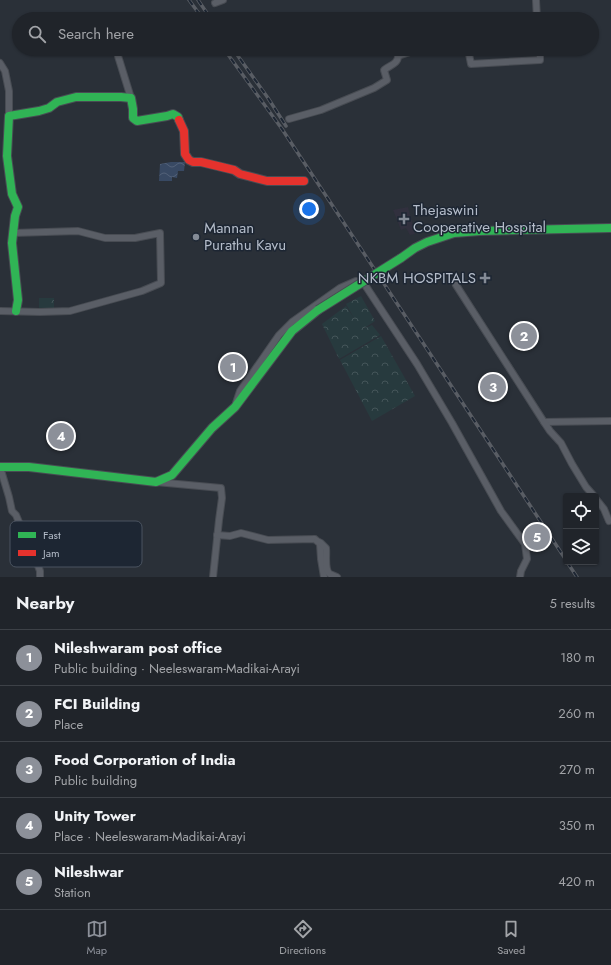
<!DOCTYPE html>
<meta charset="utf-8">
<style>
body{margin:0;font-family:Jost,sans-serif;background:#2d3036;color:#f1f3f6}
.controls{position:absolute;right:12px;bottom:12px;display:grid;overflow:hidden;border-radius:4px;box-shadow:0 1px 3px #0004}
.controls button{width:36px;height:36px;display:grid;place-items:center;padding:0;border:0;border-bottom:1px solid #3d4147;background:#20242a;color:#f1f3f6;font:20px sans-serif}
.you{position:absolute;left:309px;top:209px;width:14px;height:14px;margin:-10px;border:3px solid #fff;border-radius:50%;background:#1a73e8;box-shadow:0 0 0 6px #1a73e833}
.badge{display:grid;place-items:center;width:26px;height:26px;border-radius:50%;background:#8c9099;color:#fff;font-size:13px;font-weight:700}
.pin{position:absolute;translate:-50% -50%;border:2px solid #fff;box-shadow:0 1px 4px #0006}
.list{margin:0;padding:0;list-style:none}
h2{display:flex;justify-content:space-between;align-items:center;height:52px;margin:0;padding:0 16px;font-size:17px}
h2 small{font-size:13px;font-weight:400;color:#a2a4a8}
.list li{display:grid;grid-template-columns:26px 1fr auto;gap:12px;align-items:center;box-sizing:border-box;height:56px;padding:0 16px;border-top:1px solid #3d4147}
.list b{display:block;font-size:15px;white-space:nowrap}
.list p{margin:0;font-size:13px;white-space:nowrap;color:#a2a4a8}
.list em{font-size:13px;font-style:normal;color:#a2a4a8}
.icon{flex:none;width:22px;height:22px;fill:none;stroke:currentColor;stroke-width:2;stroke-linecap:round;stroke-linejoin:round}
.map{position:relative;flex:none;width:611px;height:577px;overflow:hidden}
.search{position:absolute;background:#20242a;box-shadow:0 1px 3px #0004;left:12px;right:12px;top:12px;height:44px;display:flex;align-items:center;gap:10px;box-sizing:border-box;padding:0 14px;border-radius:22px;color:#a2a4a8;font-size:15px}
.sheet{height:332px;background:#20242a}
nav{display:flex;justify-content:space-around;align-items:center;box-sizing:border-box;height:56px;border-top:1px solid #3d4147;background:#20242a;font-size:11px;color:#a2a4a8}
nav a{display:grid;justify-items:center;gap:2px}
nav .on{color:#8c9099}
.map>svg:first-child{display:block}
.medical{fill:#31303e}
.park{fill:url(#park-crowns)}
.water{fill:url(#water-waves)}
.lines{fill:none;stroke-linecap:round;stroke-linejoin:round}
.street-casing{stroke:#484c53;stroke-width:8}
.fast-casing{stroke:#484c53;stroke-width:10}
.jam-casing{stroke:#484c53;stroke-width:10}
.street{stroke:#5a5e66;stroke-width:6}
.fast{stroke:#30b455;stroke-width:8}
.jam{stroke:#e5322d;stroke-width:8}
.rail-casing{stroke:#595d64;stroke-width:3.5}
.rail{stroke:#1d2633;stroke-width:2;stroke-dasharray:6;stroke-linecap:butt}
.fast-bridge-casing{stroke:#484c53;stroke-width:10;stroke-linecap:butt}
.fast-bridge{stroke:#30b455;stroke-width:8}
.poi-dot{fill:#848b96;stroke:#1d2633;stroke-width:1.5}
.labels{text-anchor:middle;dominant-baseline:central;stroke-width:3;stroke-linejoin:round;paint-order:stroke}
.poi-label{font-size:15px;fill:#b4bcc9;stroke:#1d2633;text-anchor:start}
.key{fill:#1d2633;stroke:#4a5360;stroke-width:1}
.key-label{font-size:11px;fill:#b4bcc9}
</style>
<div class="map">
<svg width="611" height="577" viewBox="0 0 611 577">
<defs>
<pattern id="park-crowns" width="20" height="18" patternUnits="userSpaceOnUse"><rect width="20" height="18" fill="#273a3e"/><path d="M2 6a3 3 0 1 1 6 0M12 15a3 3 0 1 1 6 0" fill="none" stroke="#445559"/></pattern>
<pattern id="water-waves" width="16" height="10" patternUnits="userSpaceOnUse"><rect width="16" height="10" fill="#384963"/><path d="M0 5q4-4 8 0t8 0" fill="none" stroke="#526178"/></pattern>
</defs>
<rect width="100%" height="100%" fill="#2a3038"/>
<polygon class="medical" points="408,207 415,234 410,235 406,228 401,230 393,210"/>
<g class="park">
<polygon points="361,296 375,321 363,329 372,325 380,335 339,359 322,324 346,306 355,320 346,304"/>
<polygon points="39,298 54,298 54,314 39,315"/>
<polygon points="381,336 415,396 372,421 340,360"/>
</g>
<polygon class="water" points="171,162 185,162 184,171 178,171 177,178 172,177 172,181 159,181 160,164"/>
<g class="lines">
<defs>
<g id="street">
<polyline points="536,0 537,19"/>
<polyline points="215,3 223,0"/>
<polyline points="468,49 471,64 540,60 540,49"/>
<polyline points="118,56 131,98"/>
<polyline points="0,63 5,71 9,91 9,116"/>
<path d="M289 119 321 110 350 98 374 88 387 80 384 70C390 65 398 64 398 56L419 49"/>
<polyline points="456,285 544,422 611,421"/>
<polyline points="0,311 40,312 70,311 142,291 161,283 160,233 135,238 105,238 78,231 13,233"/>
<polyline points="236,403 240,391 279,335 292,322 340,288 356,281 365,285 417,364 452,423 501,511 525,544 527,559 521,571 520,577"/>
<polyline points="544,422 550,431 561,443 572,464 586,487 594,496"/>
<polyline points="0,467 9,497 12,511 16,515 21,527 29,541 40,571 40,577"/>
<polyline points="156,482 221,488 222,498 219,520 213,577"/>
<polyline points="596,499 604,509 609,521"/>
<polyline points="217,535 230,536 241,533 268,540 315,539 320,544 321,559 324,577"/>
<path d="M317 541 321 543 326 548C327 555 324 570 330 574 332 575 335 576 337 577"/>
</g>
<g id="fast">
<polyline points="401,258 415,248 427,242 454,233 480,231 611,228"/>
<polyline points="16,311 18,300 12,243 15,216 18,207 12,194 7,156 9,116 39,111 49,108 57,102 76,97 121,97 131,98 133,109 133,118 137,121 167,116 173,114 178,117 179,120"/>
<polyline points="0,467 29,467 156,482 172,475 212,428 235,407 292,331 318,310"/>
</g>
<polyline id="jam" points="179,120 184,131 185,154 189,160 193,162 201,162 234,170 240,174 267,181 304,181"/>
</defs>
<use href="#street" class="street-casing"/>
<use href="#fast" class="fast-casing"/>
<use href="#jam" class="jam-casing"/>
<use href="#street" class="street"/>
<use href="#fast" class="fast"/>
<use href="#jam" class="jam"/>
<defs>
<g id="rail">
<polyline points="189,0 203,19"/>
<polyline points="198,0 211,19"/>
<polyline points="224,49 282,129 566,560"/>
<polyline points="233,49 268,98 286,126"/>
<polyline points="567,562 577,577"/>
</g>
</defs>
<use href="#rail" class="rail-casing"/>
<use href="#rail" class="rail"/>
<defs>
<polyline id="fast-bridge" points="318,310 401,258"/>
</defs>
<use href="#fast-bridge" class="fast-bridge-casing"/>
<use href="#fast-bridge" class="fast-bridge"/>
</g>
<g class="poi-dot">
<path d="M402 213h4v4h4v4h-4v4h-4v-4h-4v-4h4z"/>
<circle cx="196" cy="237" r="4"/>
<path d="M483 272h4v4h4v4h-4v4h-4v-4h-4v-4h4z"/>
</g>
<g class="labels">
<g class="poi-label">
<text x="413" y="210">Thejaswini<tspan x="413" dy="17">Cooperative Hospital</tspan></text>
<text x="204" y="228">Mannan<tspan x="204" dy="17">Purathu Kavu</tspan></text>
<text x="476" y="278" text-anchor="end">NKBM HOSPITALS</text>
</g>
</g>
<rect x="10" y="521" width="132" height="46" rx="6" class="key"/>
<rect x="18" y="532" width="18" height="6" fill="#30b455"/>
<rect x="18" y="550" width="18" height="6" fill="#e5322d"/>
<g class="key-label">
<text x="43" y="539">Fast</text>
<text x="43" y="557">Jam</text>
</g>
</svg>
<div class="controls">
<button><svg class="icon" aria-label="locate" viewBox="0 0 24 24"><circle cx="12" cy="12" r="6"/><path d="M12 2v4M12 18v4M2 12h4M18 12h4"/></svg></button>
<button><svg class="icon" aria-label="layers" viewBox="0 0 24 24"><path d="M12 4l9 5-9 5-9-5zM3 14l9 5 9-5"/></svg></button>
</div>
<div class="you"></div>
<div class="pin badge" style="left:233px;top:367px">1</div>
<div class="pin badge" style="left:524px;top:336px">2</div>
<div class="pin badge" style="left:493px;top:387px">3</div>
<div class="pin badge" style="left:61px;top:436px">4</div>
<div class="pin badge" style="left:537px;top:537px">5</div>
<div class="search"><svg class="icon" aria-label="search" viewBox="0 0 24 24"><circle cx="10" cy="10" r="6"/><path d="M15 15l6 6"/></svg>Search here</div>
</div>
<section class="sheet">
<h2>Nearby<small>5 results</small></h2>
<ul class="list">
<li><span class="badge">1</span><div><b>Nileshwaram post office</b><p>Public building · Neeleswaram-Madikai-Arayi</p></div><em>180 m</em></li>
<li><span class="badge">2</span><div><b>FCI Building</b><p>Place</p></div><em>260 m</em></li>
<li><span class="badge">3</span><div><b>Food Corporation of India</b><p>Public building</p></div><em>270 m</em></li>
<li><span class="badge">4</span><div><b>Unity Tower</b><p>Place · Neeleswaram-Madikai-Arayi</p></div><em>350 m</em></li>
<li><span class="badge">5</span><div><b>Nileshwar</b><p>Station</p></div><em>420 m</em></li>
</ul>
</section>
<nav>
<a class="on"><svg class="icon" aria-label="map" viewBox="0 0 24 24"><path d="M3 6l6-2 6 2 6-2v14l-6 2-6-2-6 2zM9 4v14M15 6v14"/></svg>Map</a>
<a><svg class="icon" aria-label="directions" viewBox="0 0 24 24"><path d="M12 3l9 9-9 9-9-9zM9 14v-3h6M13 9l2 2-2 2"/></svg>Directions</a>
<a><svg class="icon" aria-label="saved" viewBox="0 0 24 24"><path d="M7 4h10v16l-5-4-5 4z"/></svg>Saved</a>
</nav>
